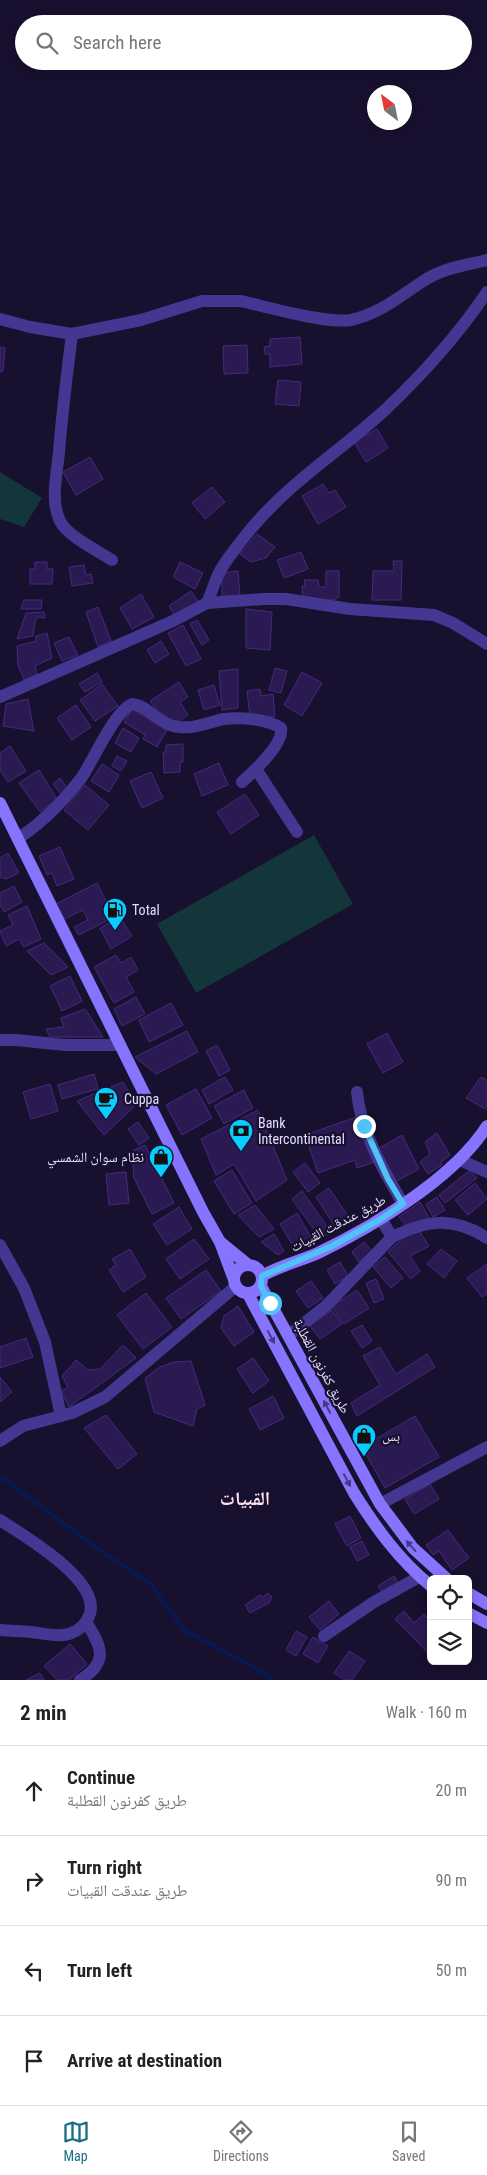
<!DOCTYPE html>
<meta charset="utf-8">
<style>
body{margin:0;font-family:"Roboto Condensed","Noto Naskh Arabic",sans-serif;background:#f2f2f2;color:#222}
.controls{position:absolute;right:15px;bottom:15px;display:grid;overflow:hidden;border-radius:8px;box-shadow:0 2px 12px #0003}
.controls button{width:45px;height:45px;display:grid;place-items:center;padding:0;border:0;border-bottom:1px solid #e0e0e0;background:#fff;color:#222;font:25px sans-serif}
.compass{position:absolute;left:367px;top:85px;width:45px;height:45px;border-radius:50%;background:#fff;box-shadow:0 2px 12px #0003;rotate:328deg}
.stop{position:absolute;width:15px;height:15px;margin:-11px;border:4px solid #4fc3f7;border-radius:50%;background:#fff}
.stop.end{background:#4fc3f7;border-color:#fff;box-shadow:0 1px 5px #0008}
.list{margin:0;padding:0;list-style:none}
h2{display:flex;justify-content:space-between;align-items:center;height:65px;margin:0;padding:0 20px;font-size:21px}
h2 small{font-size:16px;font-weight:400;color:#767676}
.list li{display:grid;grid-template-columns:32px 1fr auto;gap:15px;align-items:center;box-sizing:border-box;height:90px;padding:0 20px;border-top:1px solid #e0e0e0}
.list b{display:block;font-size:19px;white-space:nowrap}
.list p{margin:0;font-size:16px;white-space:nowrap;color:#767676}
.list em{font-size:16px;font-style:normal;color:#767676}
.icon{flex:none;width:28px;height:28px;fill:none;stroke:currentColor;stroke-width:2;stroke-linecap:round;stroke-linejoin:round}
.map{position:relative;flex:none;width:487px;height:1680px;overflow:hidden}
.search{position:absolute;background:#fff;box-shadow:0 2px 12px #0003;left:15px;right:15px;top:15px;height:55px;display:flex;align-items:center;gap:12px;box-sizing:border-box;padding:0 18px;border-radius:28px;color:#767676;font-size:19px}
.sheet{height:425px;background:#fff}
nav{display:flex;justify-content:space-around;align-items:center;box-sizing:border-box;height:70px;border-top:1px solid #e0e0e0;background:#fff;font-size:14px;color:#767676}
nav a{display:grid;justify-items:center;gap:2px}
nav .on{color:#176e85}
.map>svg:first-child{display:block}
.green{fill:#123639}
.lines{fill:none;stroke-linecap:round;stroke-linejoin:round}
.stream{stroke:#061951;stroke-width:4}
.building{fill:#2b1a51;stroke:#442a7f}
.minor{stroke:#443791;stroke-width:12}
.tertiary{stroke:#443791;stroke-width:12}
.secondary{stroke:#8674ff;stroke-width:12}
.oneway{fill:#443882}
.route{stroke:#4fc3f7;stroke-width:6}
.labels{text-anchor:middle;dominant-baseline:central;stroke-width:4.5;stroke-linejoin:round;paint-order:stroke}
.poi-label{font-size:14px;fill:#e5ddff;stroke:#18102f;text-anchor:start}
.street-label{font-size:14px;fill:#e5ddff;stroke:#18102f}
.district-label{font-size:19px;font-weight:bold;fill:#ffdff0;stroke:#18102f}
</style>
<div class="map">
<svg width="487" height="1680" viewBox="0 0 487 1680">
<rect width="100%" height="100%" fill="#18102f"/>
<g class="green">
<polygon points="0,472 42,498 24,527 0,519"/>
<polygon points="314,835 353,904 196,993 157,924"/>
</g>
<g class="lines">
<polyline class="stream" points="0,1476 102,1552 149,1582 185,1631 249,1664 273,1680"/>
</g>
<g class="building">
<polygon points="300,337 302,364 270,367 270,354 265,354 264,347 270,346 270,339"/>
<polygon points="247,345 248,373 224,374 223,346"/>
<polygon points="0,347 5,348 3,371 0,372"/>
<polygon points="278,380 301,382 299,406 275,404"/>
<polygon points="377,429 388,448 366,462 354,442"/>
<polygon points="90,457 103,479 76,495 63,472"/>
<polygon points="323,484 329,493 335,490 346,507 318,524 302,496"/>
<polygon points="212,487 225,502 205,519 192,503"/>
<polygon points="257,534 275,547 266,558 251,562 240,554"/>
<polygon points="301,552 308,569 284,578 277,560"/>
<polygon points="393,561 402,561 401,600 372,600 373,571 394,571"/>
<polygon points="35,562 47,562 47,569 53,569 52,584 30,584 30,569 35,569"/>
<polygon points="180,562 203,573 195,589 173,577"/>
<polygon points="84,565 86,575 91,574 93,583 72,586 69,567"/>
<polygon points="238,571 240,596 222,598 222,573"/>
<polygon points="326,571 339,571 339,597 334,600 303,600 302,586 305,586 304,580 318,580 319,587 326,587"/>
<polygon points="191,591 199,603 176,618 169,606"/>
<polygon points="141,594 154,617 132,629 120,608"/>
<polygon points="24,600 42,600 41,609 21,609"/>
<polygon points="98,607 111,641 98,647 86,612"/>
<polygon points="246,609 272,612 270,650 246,648"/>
<polygon points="44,612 45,618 36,617 33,636 17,639 26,613"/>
<polygon points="197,620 209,640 202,645 190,624"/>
<polygon points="183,625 201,659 186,666 168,633"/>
<polygon points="47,633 52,658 35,666 37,674 24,680 18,665 17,646 36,641 36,636"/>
<polygon points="69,637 78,655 62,661 54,643"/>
<polygon points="161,641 169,654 155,663 147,650"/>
<polygon points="275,668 287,671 281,693 269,690"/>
<polygon points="238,669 238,708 222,710 219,671"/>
<polygon points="302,672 322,683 302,716 284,705"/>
<polygon points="97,673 102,682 85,692 79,684"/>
<polygon points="179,682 188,697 180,702 188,715 176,723 163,718 150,701"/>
<polygon points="102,684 118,706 95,721 80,700"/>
<polygon points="214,685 220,705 204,710 198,690"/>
<polygon points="260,689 261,696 273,694 275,717 250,717 247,691"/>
<polygon points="28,699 34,731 3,726 6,704"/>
<polygon points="76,705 91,727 72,740 57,718"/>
<polygon points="132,709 167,730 157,747 143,739 145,735 124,722"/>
<polygon points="123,728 139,738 131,752 115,743"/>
<polygon points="183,744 183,762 180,762 180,772 164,773 163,752 166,752 166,745"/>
<polygon points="10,746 26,771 8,782 0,770 0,753"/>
<polygon points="117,756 127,761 121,771 112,766"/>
<polygon points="219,763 228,785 202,796 194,774"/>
<polygon points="102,764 119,775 109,792 91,781"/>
<polygon points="39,770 57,799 40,812 19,783"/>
<polygon points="151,772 163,798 142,808 130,781"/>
<polygon points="60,778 67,788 60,793 53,784"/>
<polygon points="85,785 109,805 88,830 64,810"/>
<polygon points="245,794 259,815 231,834 217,812"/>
<polygon points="60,847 74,879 57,886 52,873 47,875 39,856"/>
<polygon points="8,853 19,873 6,879 0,877 0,858"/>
<polygon points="97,883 114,917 79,935 74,927 88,920 83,910 64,919 56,904"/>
<polygon points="14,886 22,902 4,912 0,905 0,893"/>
<polygon points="27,906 41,939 24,947 19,939 6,946 0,931 13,925 8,915"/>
<polygon points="120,917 132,936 111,949 100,928"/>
<polygon points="44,943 68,967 51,975 27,951"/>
<polygon points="116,955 121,963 131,957 138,970 126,977 134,992 114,1003 94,967"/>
<polygon points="70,976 82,1001 62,1011 50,986"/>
<polygon points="136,997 145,1014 122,1026 114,1009"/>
<polygon points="171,1003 183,1025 149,1042 139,1020"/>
<polygon points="85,1009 103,1037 50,1037 46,1029 64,1027 61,1018"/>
<polygon points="187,1031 198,1052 156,1074 135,1057"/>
<polygon points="387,1033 403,1062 383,1073 367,1044"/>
<polygon points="217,1045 230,1070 219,1076 206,1051"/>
<polygon points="94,1074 99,1092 97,1089 62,1099 58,1085"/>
<polygon points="225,1077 233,1090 209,1104 202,1090"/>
<polygon points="481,1077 487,1080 487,1106 485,1109 466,1098"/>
<polygon points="123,1082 136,1105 104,1135 77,1101"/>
<polygon points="50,1084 58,1111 31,1119 23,1092"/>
<polygon points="196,1089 212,1118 182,1135 166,1105"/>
<polygon points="244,1090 253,1108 224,1124 214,1106"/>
<polygon points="258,1110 287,1180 256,1201 234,1164 216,1175 201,1139"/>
<polygon points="359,1116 375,1162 357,1168 355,1160 318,1173 305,1135"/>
<polygon points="138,1122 149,1138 139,1145 128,1129"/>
<polygon points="437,1133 450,1155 441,1162 442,1165 428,1174 420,1162 430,1154 425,1142"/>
<polygon points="402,1135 419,1169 393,1183 378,1149"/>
<polygon points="145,1145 174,1203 152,1214 134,1178 132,1151"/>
<polygon points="305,1163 320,1183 308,1192 293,1172"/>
<polygon points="232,1170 252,1203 234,1214 214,1181"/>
<polygon points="470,1170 477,1178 445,1203 439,1195"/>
<polygon points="126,1172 129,1203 109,1205 106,1174"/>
<polygon points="475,1183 487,1199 468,1215 455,1200"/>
<polygon points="329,1188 348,1216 334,1225 316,1197"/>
<polygon points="302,1191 331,1232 321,1239 292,1199"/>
<polygon points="437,1197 445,1210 433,1217 426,1204"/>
<polygon points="420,1202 430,1219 406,1226 399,1217"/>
<polygon points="255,1205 274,1229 259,1237 238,1215"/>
<polygon points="179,1207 192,1229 167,1245 153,1224"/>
<polygon points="297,1213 313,1241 296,1251 280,1224"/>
<polygon points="420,1232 429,1246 410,1256 420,1271 411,1279 388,1252 406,1235"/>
<polygon points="274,1234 284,1251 278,1255 261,1242"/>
<polygon points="194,1239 209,1259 180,1279 166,1259"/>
<polygon points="364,1242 372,1251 359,1262 352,1252"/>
<polygon points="130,1249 146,1277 123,1292 109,1270 116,1265 112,1259"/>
<polygon points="441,1249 457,1261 444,1278 427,1264"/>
<polygon points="385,1257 403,1278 391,1288 373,1267"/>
<polygon points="340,1262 348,1276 335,1284 327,1270"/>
<polygon points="487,1264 487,1294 482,1297 467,1278"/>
<polygon points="206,1270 221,1291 181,1319 166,1298"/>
<polygon points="376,1279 384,1299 374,1303 366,1283"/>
<polygon points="311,1281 323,1298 308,1308 296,1291"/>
<polygon points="357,1290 369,1308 344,1324 332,1306"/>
<polygon points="146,1293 172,1327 143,1349 117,1315"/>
<polygon points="238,1306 254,1332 234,1346 221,1328 224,1316"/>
<polygon points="332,1310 342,1324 320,1339 310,1326"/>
<polygon points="362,1325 372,1341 362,1348 351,1331"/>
<polygon points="26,1338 33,1357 0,1368 0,1347"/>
<polygon points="123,1345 136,1358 69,1407 61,1391 68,1387 62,1376 76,1360 88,1370 100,1369"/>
<polygon points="380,1347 396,1374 427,1354 435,1367 357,1416 351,1403 380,1385 363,1356"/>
<polygon points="253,1358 269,1381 253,1393 237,1369"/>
<polygon points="191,1361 205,1405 197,1409 193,1426 154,1412 145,1378 160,1367 174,1362"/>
<polygon points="0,1377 12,1392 0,1402"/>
<polygon points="273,1396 284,1418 260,1430 249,1409"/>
<polygon points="106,1415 137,1454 118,1469 84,1428"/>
<polygon points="415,1416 439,1457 385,1488 362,1447"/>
<polygon points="430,1484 439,1499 414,1514 405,1499"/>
<polygon points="350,1516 361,1538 347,1546 335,1524"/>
<polygon points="448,1530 469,1558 452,1570 439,1551 433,1555 426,1545"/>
<polygon points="362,1541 369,1555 357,1561 350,1547"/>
<polygon points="394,1576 399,1585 383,1594 378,1586"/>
<polygon points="268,1593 272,1597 269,1603 250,1613 245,1605 260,1595 263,1597"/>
<polygon points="329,1601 339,1614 320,1630 309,1617"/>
<polygon points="404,1611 414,1623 424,1614 431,1622 431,1656 395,1619"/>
<polygon points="296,1631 307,1637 296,1656 286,1650"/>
<polygon points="313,1637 328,1646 318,1663 303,1654"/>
<polygon points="70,1644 87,1664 69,1680 57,1680 44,1666"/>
<polygon points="349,1651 365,1661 352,1680 345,1680 334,1673"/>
<polygon points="40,1673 44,1680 26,1680"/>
</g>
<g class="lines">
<g class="minor">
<path d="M0 319 30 327 72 334 141 320 202 301H241C267 307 327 324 351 320 380 314 401 295 425 280 443 268 466 265 487 260"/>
<path d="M72 334C67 374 62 413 59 452 57 474 50 501 60 521 67 536 98 551 112 560"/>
<path d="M207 603C211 594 214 584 218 575 224 562 234 551 242 540 284 485 336 455 385 410 423 374 458 335 487 292"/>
<polyline points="0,697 173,621 207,603 264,599 286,599 350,609 434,615 453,623 487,644"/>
<polyline points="256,769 297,832"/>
<path d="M18 839C41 823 65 800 82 777 94 759 114 712 132 704 148 705 160 726 179 727 196 729 209 722 224 719 241 717 267 719 281 728 284 744 253 772 242 782"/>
<polyline points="0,1040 16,1040 65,1045 120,1045"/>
<path d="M357 1092C361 1133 383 1169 403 1204"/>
<polyline points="460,1160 487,1172"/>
<path d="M381 1219 392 1237C427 1220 453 1216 487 1238"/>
<polyline points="0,1245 24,1288 45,1342 61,1416"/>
<polyline points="289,1335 326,1306 392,1237"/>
<polyline points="380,1504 487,1447"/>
<path d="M0 1520C24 1536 110 1585 87 1620 82 1629 71 1635 62 1635 52 1636 41 1633 31 1632 21 1631 10 1631 0 1630"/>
<polyline points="324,1636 374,1602 419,1577"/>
<path d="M80 1680C109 1662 102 1647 86 1622"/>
</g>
<polyline class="tertiary" points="0,1441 23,1426 72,1413 105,1397 235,1287"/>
<g class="secondary">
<polyline points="0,803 203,1212 220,1242 233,1277"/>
<polyline points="220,1242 247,1264"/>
<circle cx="248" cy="1279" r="14"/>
<path d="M262 1276C279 1266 300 1261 318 1253 374 1226 454 1178 487 1126"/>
<polyline points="261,1286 380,1504 413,1548 447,1579"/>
<path d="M248 1294 354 1493C376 1528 399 1560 431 1586"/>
<polyline points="468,1593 487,1604"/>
<polyline points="468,1613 487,1623"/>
</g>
</g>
<defs><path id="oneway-solid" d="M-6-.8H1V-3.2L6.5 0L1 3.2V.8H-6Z" transform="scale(1.25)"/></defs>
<g class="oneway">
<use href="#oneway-solid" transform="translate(271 1337) rotate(62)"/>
<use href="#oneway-solid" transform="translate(327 1407) rotate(-118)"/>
<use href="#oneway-solid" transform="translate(347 1480) rotate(62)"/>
<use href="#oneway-solid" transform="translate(411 1546) rotate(-132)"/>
</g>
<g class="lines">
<polyline class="route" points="270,1303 261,1286 262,1276 332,1246 381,1219 403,1204 388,1179 364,1126"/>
</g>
<defs>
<symbol id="fuel-pin" viewBox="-11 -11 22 30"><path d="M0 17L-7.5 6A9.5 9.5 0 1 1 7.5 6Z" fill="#09ccff" stroke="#18102f"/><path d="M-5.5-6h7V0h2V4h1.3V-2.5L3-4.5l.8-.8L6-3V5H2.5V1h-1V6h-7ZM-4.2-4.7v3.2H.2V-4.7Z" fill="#111"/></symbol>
<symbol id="cafe-pin" viewBox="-11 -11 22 30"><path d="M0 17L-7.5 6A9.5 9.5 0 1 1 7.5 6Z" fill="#09ccff" stroke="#18102f"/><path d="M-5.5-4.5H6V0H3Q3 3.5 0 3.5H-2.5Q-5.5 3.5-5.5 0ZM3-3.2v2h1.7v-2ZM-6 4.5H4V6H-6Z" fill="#111"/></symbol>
<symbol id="bank-pin" viewBox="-11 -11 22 30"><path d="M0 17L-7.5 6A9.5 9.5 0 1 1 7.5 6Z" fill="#09ccff" stroke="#18102f"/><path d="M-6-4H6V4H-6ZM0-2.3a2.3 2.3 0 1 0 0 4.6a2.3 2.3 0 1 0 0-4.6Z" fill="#111"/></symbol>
<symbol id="shop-pin" viewBox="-11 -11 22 30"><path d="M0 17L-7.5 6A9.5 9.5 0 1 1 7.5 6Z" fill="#09ccff" stroke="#18102f"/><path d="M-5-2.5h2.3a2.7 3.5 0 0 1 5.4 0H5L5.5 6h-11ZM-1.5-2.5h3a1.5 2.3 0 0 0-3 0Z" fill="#111"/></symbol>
</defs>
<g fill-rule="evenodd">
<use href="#fuel-pin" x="101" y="896" width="28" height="38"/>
<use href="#cafe-pin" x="92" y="1085" width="28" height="38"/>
<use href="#bank-pin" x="227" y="1117" width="28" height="38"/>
<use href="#shop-pin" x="147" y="1143" width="28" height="38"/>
<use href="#shop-pin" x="350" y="1422" width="28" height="38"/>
</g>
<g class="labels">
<g class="poi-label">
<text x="132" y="910">Total</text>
<text x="124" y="1099">Cuppa</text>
<text x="258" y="1123">Bank<tspan x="258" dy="16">Intercontinental</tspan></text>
<text x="144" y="1157" text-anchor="end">نظام سوان الشمسي</text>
<text x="382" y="1436">بس</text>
</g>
<g class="street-label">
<text transform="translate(338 1223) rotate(-28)">طريق عندقت القبيات</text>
<text transform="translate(322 1366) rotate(62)">طريق كفرنون القطلبة</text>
</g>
<g class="district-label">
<text x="245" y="1498">القبيات</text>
</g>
</g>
</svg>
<div class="controls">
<button><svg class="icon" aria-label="locate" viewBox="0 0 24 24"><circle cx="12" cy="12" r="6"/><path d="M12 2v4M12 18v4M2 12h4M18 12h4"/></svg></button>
<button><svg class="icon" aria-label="layers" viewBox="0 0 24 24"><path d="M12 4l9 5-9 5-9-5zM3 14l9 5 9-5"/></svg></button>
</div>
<svg class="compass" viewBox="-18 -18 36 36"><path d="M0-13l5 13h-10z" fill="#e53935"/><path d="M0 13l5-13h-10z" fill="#767676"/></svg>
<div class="stop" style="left:270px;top:1303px"></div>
<div class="stop end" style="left:364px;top:1126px"></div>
<div class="search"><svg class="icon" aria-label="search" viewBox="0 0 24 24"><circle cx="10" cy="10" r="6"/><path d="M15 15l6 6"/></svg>Search here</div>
</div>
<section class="sheet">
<h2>2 min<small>Walk · 160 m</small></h2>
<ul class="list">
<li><svg class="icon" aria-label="ahead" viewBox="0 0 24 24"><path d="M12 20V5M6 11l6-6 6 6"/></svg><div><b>Continue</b><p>طريق كفرنون القطلبة</p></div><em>20 m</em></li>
<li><svg class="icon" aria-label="right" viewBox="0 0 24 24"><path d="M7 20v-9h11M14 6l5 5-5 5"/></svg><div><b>Turn right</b><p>طريق عندقت القبيات</p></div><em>90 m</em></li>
<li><svg class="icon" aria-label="left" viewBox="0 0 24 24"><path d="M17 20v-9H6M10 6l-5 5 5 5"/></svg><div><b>Turn left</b></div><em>50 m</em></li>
<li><svg class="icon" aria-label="arrive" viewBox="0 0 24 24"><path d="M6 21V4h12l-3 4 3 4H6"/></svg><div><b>Arrive at destination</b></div></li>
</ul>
</section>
<nav>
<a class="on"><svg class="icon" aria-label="map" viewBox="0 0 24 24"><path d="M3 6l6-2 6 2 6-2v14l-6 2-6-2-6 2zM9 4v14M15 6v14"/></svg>Map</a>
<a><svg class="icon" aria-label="directions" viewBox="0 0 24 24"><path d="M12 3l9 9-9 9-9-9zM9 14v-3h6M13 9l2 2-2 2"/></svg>Directions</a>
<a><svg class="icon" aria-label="saved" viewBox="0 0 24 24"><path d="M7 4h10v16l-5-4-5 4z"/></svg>Saved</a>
</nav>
